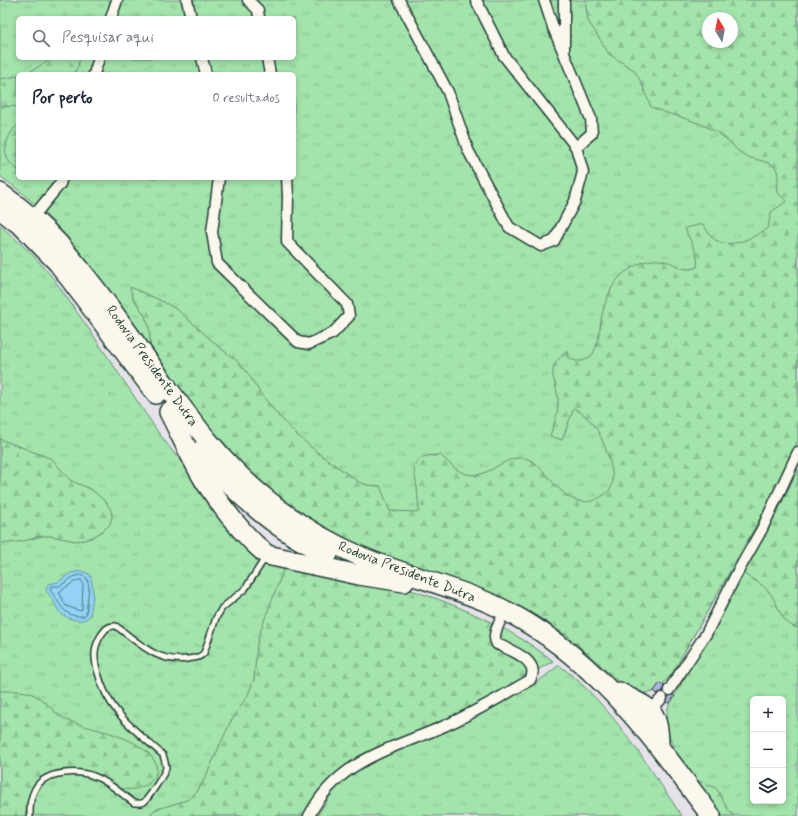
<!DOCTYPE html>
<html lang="pt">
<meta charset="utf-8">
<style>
body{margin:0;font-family:Mynerve,sans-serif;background:#f2f2f3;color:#1f2937}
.controls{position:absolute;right:12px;bottom:12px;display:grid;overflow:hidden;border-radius:6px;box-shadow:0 2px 6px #0003}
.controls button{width:36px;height:36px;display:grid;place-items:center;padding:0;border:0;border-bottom:1px solid #e0e1e3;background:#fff;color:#1f2937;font:20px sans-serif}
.compass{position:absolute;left:702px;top:12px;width:36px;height:36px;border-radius:50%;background:#fff;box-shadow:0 2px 6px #0003;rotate:350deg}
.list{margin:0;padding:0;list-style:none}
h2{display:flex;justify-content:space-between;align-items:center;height:52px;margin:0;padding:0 16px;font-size:17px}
h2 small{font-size:13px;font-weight:400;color:#747a83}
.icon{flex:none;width:22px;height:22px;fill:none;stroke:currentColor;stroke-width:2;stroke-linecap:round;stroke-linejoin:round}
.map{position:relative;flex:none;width:798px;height:816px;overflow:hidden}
.search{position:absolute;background:#fff;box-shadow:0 2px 6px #0003;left:16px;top:16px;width:280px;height:44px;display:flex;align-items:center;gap:10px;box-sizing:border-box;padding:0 14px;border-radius:6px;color:#747a83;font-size:15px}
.panel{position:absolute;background:#fff;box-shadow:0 2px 6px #0003;left:16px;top:72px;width:280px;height:108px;border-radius:6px}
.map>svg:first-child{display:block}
.grass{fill:url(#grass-tufts);stroke:#619070;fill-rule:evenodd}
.forest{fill:url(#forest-firs);stroke:#619070;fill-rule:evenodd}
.water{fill:#93d2f4;stroke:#6596a7}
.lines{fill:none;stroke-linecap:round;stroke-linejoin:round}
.shore{stroke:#4d7981;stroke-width:1}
.building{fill:#b4b0e1;stroke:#1f3d34}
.lane-casing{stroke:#1f3d34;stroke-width:8}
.street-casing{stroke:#1f3d34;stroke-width:13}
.highway-casing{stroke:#1f3d34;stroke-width:22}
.lane{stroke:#fbf7ec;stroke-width:5}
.street{stroke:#fbf7ec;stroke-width:10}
.highway{stroke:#fbf7ec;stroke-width:19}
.labels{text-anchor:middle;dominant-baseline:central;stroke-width:3.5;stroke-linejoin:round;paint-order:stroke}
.street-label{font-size:14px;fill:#1f3d34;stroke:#fbf7ec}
</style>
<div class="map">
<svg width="798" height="816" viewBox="0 0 798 816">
<defs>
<pattern id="grass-tufts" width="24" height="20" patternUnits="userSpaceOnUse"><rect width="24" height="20" fill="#a3e3ac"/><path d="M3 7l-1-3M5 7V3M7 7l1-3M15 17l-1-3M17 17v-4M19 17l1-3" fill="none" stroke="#8cc495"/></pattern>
<pattern id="forest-firs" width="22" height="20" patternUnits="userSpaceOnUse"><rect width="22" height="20" fill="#a3e3ac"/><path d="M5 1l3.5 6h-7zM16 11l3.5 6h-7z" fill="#8cc495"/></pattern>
</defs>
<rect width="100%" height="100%" fill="#e6e2e9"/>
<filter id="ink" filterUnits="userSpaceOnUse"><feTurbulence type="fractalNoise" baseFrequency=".025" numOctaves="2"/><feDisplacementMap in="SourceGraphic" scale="8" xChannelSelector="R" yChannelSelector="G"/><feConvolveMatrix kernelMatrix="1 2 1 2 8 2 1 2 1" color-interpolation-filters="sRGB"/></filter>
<g filter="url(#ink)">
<g class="grass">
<path d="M0 0H798V441L771 499 673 672 659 689 653 692 641 693 624 687 570 638 548 623 519 606 476 589 361 547 230 460 77 248C54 221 29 197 0 176ZM18 18H294V58H18ZM708 18H732V42H708ZM18 74H294V178H18Z"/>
<polygon points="0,225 32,254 53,278 91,332 158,432 197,483 246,542 434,598 464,610 488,621 525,641 553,661 435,724 358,756 342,769 325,785 304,816 0,816"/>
<path d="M798 469V816H717C699 788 658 742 668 707 713 629 758 550 798 469ZM753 699H783V801H753Z"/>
<path d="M559 665C612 705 645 762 682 816H317L335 789 357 768 385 755 431 737 476 717 535 684Z"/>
</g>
<g class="forest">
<path d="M585 0H798V441L771 499 673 672C656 693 651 699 624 687L570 638 548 623 519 606 416 566 361 547 299 516 230 460 151 354 149 326 144 314 133 298 130 287 162 301 179 311 219 347 236 360 247 372 261 394 278 415 297 435 318 453 359 482 366 485 380 486 390 511 419 512C418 504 418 495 417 487 416 481 414 474 414 468 415 456 431 455 440 455 448 461 454 470 464 473 487 482 501 456 523 458 542 459 556 497 579 501 588 503 595 501 602 496 607 493 610 491 612 485 616 473 603 439 596 428 590 419 582 413 574 408L562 440 550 436C554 423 559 412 558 398 555 377 544 367 568 351L569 358C576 362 584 363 591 356 598 350 600 325 602 315 605 303 609 291 616 281 627 268 648 256 665 261 678 264 683 273 697 267 700 254 689 240 685 228L703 224C707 230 711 238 717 241 733 249 756 236 768 228L771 212 787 201 778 193C776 184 781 174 775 167 769 161 754 160 746 156 738 152 732 144 725 138 720 134 713 130 707 127 689 118 669 115 651 107L641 82 634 70 609 54 594 30 588 21ZM708 18H732V42H708Z"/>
<polygon points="53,58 80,58 78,66 74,74 26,74"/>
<polygon points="18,76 18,107 13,106 0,107 0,79"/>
<path d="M18 125V170C0 159 3 139 18 125Z"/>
<polygon points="0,439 52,459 70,480 92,490 106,502 111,510 112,517 110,524 104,530 93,537 85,540 75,541 51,536 42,536 24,541 10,543 0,543"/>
<path d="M798 469V628C780 624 779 604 769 592 763 584 751 579 743 573L778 511Z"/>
<path d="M286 563C322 570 360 576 397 586 448 600 511 627 553 661L472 708 358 756 342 769 325 785 304 816H149L154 810 187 800 197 792 205 778 230 723 248 695 254 679 257 644 261 629Z"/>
<path d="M0 691C9 691 21 690 30 693 45 698 54 715 69 721 86 728 105 730 121 737 135 742 164 758 155 776 149 787 131 792 120 788 110 785 102 778 93 774 77 767 49 766 37 782 29 792 27 804 25 816H0Z"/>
<path d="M692 780C729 786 714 797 734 816H718Z"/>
</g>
<path class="water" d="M81 571 89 574C96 586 92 603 90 615 84 625 65 619 59 611 55 607 55 601 51 597 47 591 44 592 48 584L58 582 71 573Z"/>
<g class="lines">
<g class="shore">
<path d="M81 575 87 578 89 588 86 614 84 616C62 618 61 603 50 590L51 586H60L73 577Z"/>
<polygon points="81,580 83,583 82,609 80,611 66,606 59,592 74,582"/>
</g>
</g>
<g class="building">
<polygon points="660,683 664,686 663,692 657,694 654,691"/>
<polygon points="673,695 675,696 669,704 667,702 668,696"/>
</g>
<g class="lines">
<defs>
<path id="lane" d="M30 816C30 806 30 798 35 789 45 770 79 770 96 777 109 782 123 795 134 803 137 803 141 804 144 802 148 799 165 773 166 768 166 763 164 759 163 755 134 729 108 712 98 673 94 660 93 649 100 637 104 631 107 625 116 626 139 643 157 663 187 659 194 658 200 658 204 653L216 618 222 608 245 589 265 558"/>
<g id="street">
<polyline points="187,0 191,18"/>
<polyline points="248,0 258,10 259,18"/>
<polyline points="399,0 448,92 468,150 509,227 541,246 554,241 575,201 583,172 576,147 504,56 476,0"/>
<polyline points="544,0 553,27 591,119 592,133 576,147"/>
<polyline points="564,0 564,49"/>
<polyline points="111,18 117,0"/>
<polyline points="202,58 206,74"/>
<polyline points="267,58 270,74"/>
<polyline points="94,74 99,58"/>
<polyline points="219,178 212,232 217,263 298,342 309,344 333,333 349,316 347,304 287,242 288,196 287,178"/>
<polyline points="32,218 60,184 62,178"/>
<polyline points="669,690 706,634 736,575 762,529 798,452"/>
<polyline points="651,710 662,698"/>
<path d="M309 816C338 760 389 750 442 727 472 714 501 697 530 680 542 661 510 650 497 644 492 636 497 629 500 621"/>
</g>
<g id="highway">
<path d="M0 193C21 208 41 224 59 244 96 286 128 333 161 379 191 420 220 460 259 493 289 519 325 541 362 557 405 575 451 586 494 605 589 649 651 735 711 816"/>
<polyline points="0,209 23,227 58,263 156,394"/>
<path d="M169 412C181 435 192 461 206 483 223 509 243 535 267 555L359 575 404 582"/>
<path d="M200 451C232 491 280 534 328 554"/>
<path d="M619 692C649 709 659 707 659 746"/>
</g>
</defs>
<use href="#lane" class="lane-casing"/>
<use href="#street" class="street-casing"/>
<use href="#highway" class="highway-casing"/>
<use href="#lane" class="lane"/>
<use href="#street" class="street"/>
<use href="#highway" class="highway"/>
</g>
</g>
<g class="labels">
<g class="street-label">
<text transform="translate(152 366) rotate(54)">Rodovia Presidente Dutra</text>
<text transform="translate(407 572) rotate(21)">Rodovia Presidente Dutra</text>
</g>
</g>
</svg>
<div class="controls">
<button>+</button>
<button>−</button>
<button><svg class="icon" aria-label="layers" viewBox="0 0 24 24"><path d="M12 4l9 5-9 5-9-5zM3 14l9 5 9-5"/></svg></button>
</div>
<svg class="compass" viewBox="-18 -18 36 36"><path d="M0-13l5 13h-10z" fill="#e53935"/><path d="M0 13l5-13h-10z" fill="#747a83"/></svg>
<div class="search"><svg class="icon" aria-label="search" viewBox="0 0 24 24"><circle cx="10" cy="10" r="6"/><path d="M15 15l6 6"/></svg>Pesquisar aqui</div>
<section class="panel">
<h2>Por perto<small>0 resultados</small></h2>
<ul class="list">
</ul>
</section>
</div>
